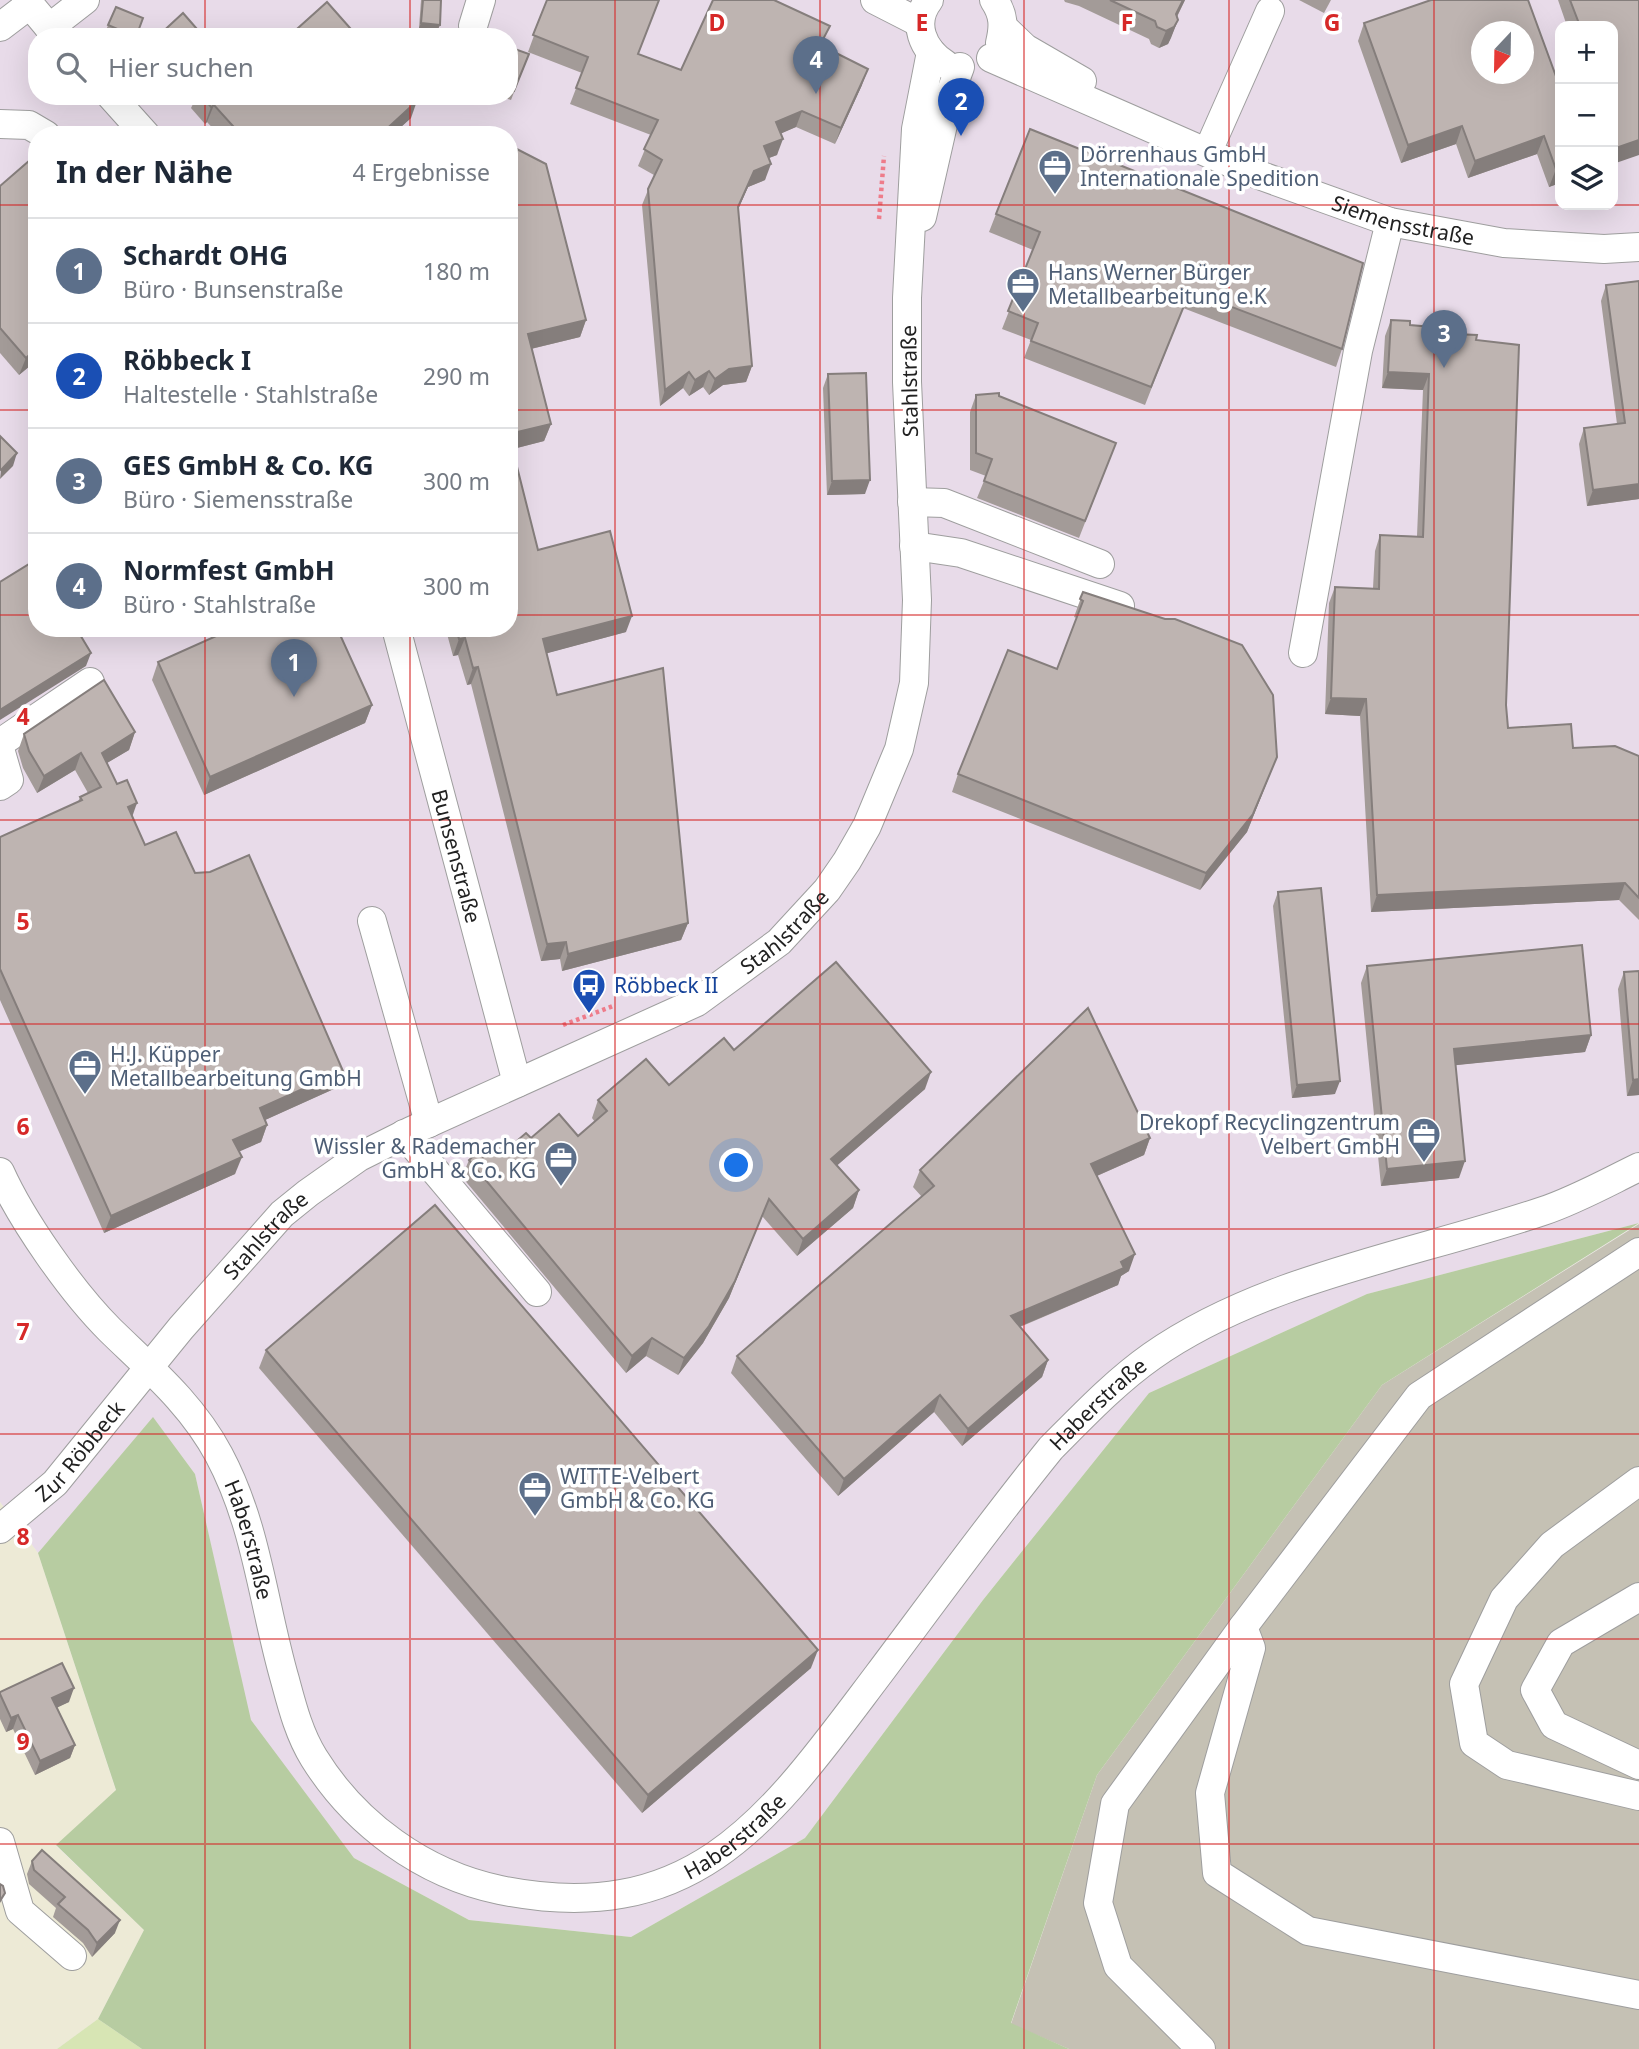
<!DOCTYPE html>
<html lang="de">
<meta charset="utf-8">
<style>
body{margin:0;font-family:"Noto Sans",sans-serif;background:#f2f2f3;color:#1f2937}
.controls{position:absolute;right:21px;top:21px;display:grid;overflow:hidden;border-radius:14px;box-shadow:0 7px 28px #0002}
.controls button{width:63px;height:63px;display:grid;place-items:center;padding:0;border:0;border-bottom:2px solid #e0e1e3;background:#fff;color:#1f2937;font:35px sans-serif}
.compass{position:absolute;left:1471px;top:21px;width:63px;height:63px;border-radius:50%;background:#fff;box-shadow:0 7px 28px #0002;rotate:202deg}
.you{position:absolute;left:737px;top:1166px;width:24px;height:24px;margin:-18px;border:5px solid #fff;border-radius:50%;background:#1a73e8;box-shadow:0 0 0 10px #1a73e833}
.badge{display:grid;place-items:center;width:46px;height:46px;border-radius:50%;background:#c0123a;color:#fff;font-size:23px;font-weight:700}
.pin{position:absolute;translate:-50% -58px;filter:drop-shadow(0 2px 4px #0008)}
.pin::after{content:'';position:absolute;top:37px;width:24px;height:21px;background:inherit;clip-path:polygon(0 0,100% 0,50% 100%)}
.list{margin:0;padding:0;list-style:none}
h2{display:flex;justify-content:space-between;align-items:center;height:91px;margin:0;padding:0 28px;font-size:30px}
h2 small{font-size:23px;font-weight:400;color:#747a83}
.list li{display:grid;grid-template-columns:46px 1fr auto;gap:21px;align-items:center;box-sizing:border-box;height:105px;padding:0 28px;border-top:2px solid #e0e1e3}
.list b{display:block;font-size:26px;white-space:nowrap}
.list p{margin:0;font-size:23px;white-space:nowrap;color:#747a83}
.list em{font-size:23px;font-style:normal;color:#747a83}
.icon{flex:none;width:38px;height:38px;fill:none;stroke:currentColor;stroke-width:2;stroke-linecap:round;stroke-linejoin:round}
.map{position:relative;flex:none;width:1639px;height:2049px;overflow:hidden}
.search{position:absolute;background:#fff;box-shadow:0 7px 28px #0002;left:28px;top:28px;width:490px;height:77px;display:flex;align-items:center;gap:18px;box-sizing:border-box;padding:0 24px;border-radius:28px;color:#747a83;font-size:26px}
.panel{position:absolute;background:#fff;box-shadow:0 7px 28px #0002;left:28px;top:126px;width:490px;height:511px;border-radius:28px}
.map>svg:first-child{display:block}
.industrial{fill:#e8dbe9;fill-rule:evenodd}
.construction{fill:#c5c1b4}
.farmland{fill:#edead6}
.grass{fill:#d7e5b4}
.forest{fill:#b7cca1}
.lines{fill:none;stroke-linecap:round;stroke-linejoin:round}
.minor-casing{stroke:#9e9e9e;stroke-width:30}
.path{stroke:#ee7c8a;stroke-width:4.5;stroke-dasharray:3.5 3.5;stroke-linecap:butt}
.minor{stroke:#fff;stroke-width:28}
.wall{fill:#a39b98}
.shaded-wall{fill:#857e7c}
.building{fill:#beb4b1;stroke:#857e7c;stroke-width:2;fill-rule:evenodd}
.grid{fill:none;stroke:#d62828;stroke-width:2;stroke-opacity:0.55}
.labels{text-anchor:middle;dominant-baseline:central;stroke-width:7;stroke-linejoin:round;paint-order:stroke}
.service-label{font-size:21px;fill:#4e5e75;stroke:#fff;text-anchor:start}
.street-label{font-size:21px;fill:#212121;stroke:#fff}
.transit-label{font-size:21px;fill:#164399;stroke:#fff;text-anchor:start}
.grid-label{font-size:23px;text-anchor:middle;font-weight:bold;fill:#d62828;stroke:#fff;stroke-width:7;stroke-linejoin:round;paint-order:stroke}
</style>
<div class="map">
<svg width="1639" height="2049" viewBox="0 0 1639 2049">
<rect width="100%" height="100%" fill="#f0ece9"/>
<path class="industrial" d="M0 0H1639V1223L1367 1294 1149 1393 983 1600 805 1838 631 1937 469 1920 354 1858 250 1720 195 1474 153 1418 38 1553 0 1502ZM1560 26H1613V205H1560ZM1482 32H1524V74H1482ZM37 37H509V96H37ZM37 135H509V628H37Z"/>
<polygon class="construction" points="1639,1224 1639,2049 1069,2049 1011,2024 1097,1775 1382,1385"/>
<polygon class="farmland" points="0,1502 38,1553 116,1791 56,1846 144,1930 98,2019 57,2049 0,2049"/>
<polygon class="grass" points="98,2019 142,2049 57,2049"/>
<polygon class="forest" points="1639,1223 1382,1385 1097,1775 1011,2023 1069,2049 142,2049 98,2019 144,1930 56,1845 116,1790 38,1553 153,1417 195,1474 251,1720 354,1858 469,1920 631,1937 805,1838 983,1600 1149,1393 1367,1294"/>
<g class="lines">
<defs>
<g id="minor">
<polyline points="26,0 57,37"/>
<polyline points="875,0 920,23"/>
<path d="M929 0C911 23 923 50 945 64"/>
<path d="M994 0C1004 15 1004 26 1000 43"/>
<polyline points="473,26 481,0"/>
<polyline points="0,27 29,5"/>
<polyline points="49,28 85,0"/>
<polyline points="1004,28 1025,48 1082,81"/>
<path id="s1" d="M991 58 1256 174 1390 222 1504 243 1604 249 1639 247"/>
<polyline points="111,96 146,135"/>
<polyline points="0,124 29,125 46,135"/>
<polyline points="1208,151 1270,11"/>
<polyline points="922,217 950,94 960,67"/>
<polyline points="912,502 944,503 1100,564"/>
<polyline points="914,546 961,553 1120,606"/>
<path id="s2" d="M396 628 517 1083"/>
<polyline points="1303,653 1358,351 1390,222"/>
<polyline points="0,743 90,682"/>
<polyline points="0,749 9,780 0,786"/>
<polyline points="372,921 429,1123"/>
<polyline points="404,1134 537,1292"/>
<path id="s3" d="M0 1172C22 1221 72 1292 110 1330 150 1369 192 1404 219 1455 257 1526 263 1604 285 1680 292 1706 299 1734 314 1758 355 1824 423 1874 500 1890 697 1930 773 1814 878 1675 935 1599 991 1522 1051 1448 1083 1416 1115 1382 1152 1356 1263 1278 1416 1254 1543 1211 1576 1200 1608 1182 1639 1167"/>
<polyline points="1639,1481 1552,1545 1504,1599 1464,1684 1474,1743 1507,1765 1639,1796"/>
<path id="s4" d="M0 1529 55 1483 181 1328 282 1214 308 1193 359 1157 411 1131 697 1002 779 942 827 890 847 861 867 826 899 749 914 683 917 600 907 382V298L916 129 931 52"/>
<polyline points="1639,1597 1561,1643 1535,1690 1554,1725 1639,1765"/>
<polyline points="1243,1627 1251,1648 1210,1793 1217,1873 1308,1931 1639,1995"/>
<polyline points="0,1842 20,1911 72,1956"/>
<polyline points="1201,2049 1118,1966 1098,1903 1115,1804 1243,1627 1419,1396 1639,1252"/>
</g>
</defs>
<use href="#minor" class="minor-casing"/>
<g class="path">
<polyline points="879,219 884,156"/>
<polyline points="563,1025 613,1006"/>
</g>
<use href="#minor" class="minor"/>
</g>
<g class="wall">
<polygon points="421,0 441,0 440,25 438,29 419,28"/>
<polygon points="547,0 639,54 681,70 824,42 822,46 862,85 835,144 796,127 781,133 777,155 769,158 765,180 748,187 738,209 752,366 746,382 723,385 709,395 703,387 689,396 683,388 660,406 642,205 654,175 638,166 651,135 570,104 582,73 528,52"/>
<polygon points="1064,0 1185,0 1177,17 1178,20 1168,44 1159,48 1151,44 1149,39 1079,6 1065,2"/>
<polygon points="1299,0 1331,0 1324,13"/>
<polygon points="1528,0 1560,183 1549,187 1537,154 1468,178 1456,144 1401,163 1358,41 1364,23"/>
<polygon points="1558,0 1639,0 1613,26 1567,26"/>
<polygon points="116,7 136,37 123,37 106,30"/>
<polygon points="509,47 529,54 511,100 500,96 509,96"/>
<polygon points="186,96 412,96 411,118 392,135 219,135 207,122 205,124 191,108 193,104"/>
<polygon points="509,145 586,320 580,337 531,349 551,424 544,441 513,449 538,550 626,632 547,653 557,695 688,923 681,940 562,971 560,959 541,961 471,684 467,685 458,655 453,656 447,634 449,628 509,628"/>
<polygon points="37,154 37,360 19,375 0,353 0,186"/>
<polygon points="996,214 1342,349 1336,367 1183,308 1145,405 1024,358 1031,340 1002,329 1033,250 989,232"/>
<polygon points="1639,281 1639,499 1587,506 1579,444 1584,428 1617,424 1601,301 1606,285"/>
<polygon points="1391,320 1410,325 1476,340 1508,728 1573,748 1639,756 1639,920 1619,900 1371,912 1360,716 1325,714 1329,603 1335,587 1373,588 1375,551 1380,535 1417,536 1423,390 1382,388 1385,336"/>
<polygon points="828,374 865,494 827,495 823,388"/>
<polygon points="976,395 999,396 1116,443 1079,538 977,498 986,476 970,470 970,412"/>
<polygon points="1083,592 1277,757 1247,832 1200,890 952,792 958,774 1057,669 1077,618 1074,617"/>
<polygon points="158,662 372,705 365,723 204,795 152,680"/>
<polygon points="135,732 129,750 107,763 145,845 195,873 343,1071 336,1088 265,1120 267,1125 261,1142 239,1151 235,1174 104,1233 0,1000 0,837 78,802 80,797 88,793 75,770 37,793 23,768 18,751 24,734"/>
<polygon points="1278,892 1335,1094 1292,1098 1273,906"/>
<polygon points="1367,966 1591,1035 1585,1052 1455,1065 1459,1178 1381,1186 1361,983"/>
<polygon points="1624,972 1639,1095 1627,1096 1618,989"/>
<polygon points="734,1050 925,1089 837,1165 859,1190 853,1208 797,1256 762,1216 729,1298 703,1343 678,1375 646,1356 626,1373 462,1177 469,1160 504,1152 531,1138 578,1136 595,1122 592,1118 598,1100 669,1085"/>
<polygon points="1150,1138 1144,1155 1097,1176 1129,1271 1121,1276 1118,1285 1020,1327 1048,1360 1042,1377 962,1446 934,1412 838,1496 731,1373 737,1356 922,1197 913,1187 920,1170"/>
<polygon points="266,1350 811,1668 642,1813 259,1368"/>
<polygon points="0,1692 69,1702 57,1707 75,1745 70,1758 35,1775 13,1729 6,1732 0,1719"/>
<polygon points="32,1861 115,1933 92,1957 83,1943 53,1917 56,1908 29,1884 27,1874"/>
</g>
<g class="shaded-wall">
<polygon points="1183,0 1185,0 1171,28 1178,20 1171,38 1168,44 1159,48 1166,31"/>
<polygon points="421,23 440,25 438,29 419,28"/>
<polygon points="868,69 862,85 835,144 841,128"/>
<polygon points="417,101 411,118 392,135 380,135"/>
<polygon points="214,105 207,122 205,124 211,107"/>
<polygon points="802,111 796,127 771,138 776,122"/>
<polygon points="1462,126 1456,144 1401,163 1408,145"/>
<polygon points="1544,136 1537,154 1468,178 1475,161"/>
<polygon points="783,139 777,155 758,162 764,146"/>
<polygon points="1639,140 1639,155 1613,164 1613,149"/>
<polygon points="771,164 765,180 748,187 732,223 754,171"/>
<polygon points="1560,167 1560,183 1549,187 1556,169"/>
<polygon points="586,320 580,337 522,351 528,334"/>
<polygon points="37,348 37,360 19,375 26,358"/>
<polygon points="752,366 746,382 723,385 709,395 715,379 729,369"/>
<polygon points="709,371 703,387 689,396 695,380"/>
<polygon points="689,372 683,388 660,406 665,390"/>
<polygon points="1388,372 1429,374 1423,390 1382,388"/>
<polygon points="551,424 544,441 509,450 509,434"/>
<polygon points="17,453 13,466 0,479 1,470"/>
<polygon points="870,480 865,494 827,495 832,481"/>
<polygon points="1639,484 1639,499 1587,506 1593,490"/>
<polygon points="632,616 626,632 537,656 543,639"/>
<polygon points="465,638 458,655 453,656 459,639"/>
<polygon points="91,653 86,666 0,720 0,710"/>
<polygon points="478,667 471,684 467,685 473,668"/>
<polygon points="1331,698 1366,699 1360,716 1325,714"/>
<polygon points="372,705 365,723 204,795 210,777"/>
<polygon points="135,732 129,750 95,770 102,753"/>
<polygon points="81,753 75,770 37,793 44,776"/>
<polygon points="1277,757 1247,832 1200,890 1206,873"/>
<polygon points="137,803 131,820 128,807"/>
<polygon points="1625,883 1619,900 1371,912 1377,895"/>
<polygon points="688,923 681,940 562,971 568,954"/>
<polygon points="566,942 560,959 541,961 547,944"/>
<polygon points="1591,1035 1585,1052 1448,1066 1454,1049"/>
<polygon points="343,1071 336,1088 254,1125 260,1108"/>
<polygon points="931,1072 925,1089 825,1176 831,1159"/>
<polygon points="1639,1079 1639,1095 1627,1096 1633,1080"/>
<polygon points="1340,1081 1335,1094 1292,1098 1297,1085"/>
<polygon points="267,1125 261,1142 227,1157 233,1140"/>
<polygon points="1150,1138 1144,1155 1085,1181 1091,1164"/>
<polygon points="242,1157 235,1174 104,1233 111,1216"/>
<polygon points="1465,1161 1459,1178 1381,1186 1387,1169"/>
<polygon points="859,1190 853,1208 797,1256 803,1239"/>
<polygon points="769,1199 729,1298 703,1343 678,1375 684,1358"/>
<polygon points="1135,1254 1129,1271 1121,1276 1118,1285 1004,1333 1011,1316"/>
<polygon points="652,1338 646,1356 626,1373 632,1356"/>
<polygon points="1048,1360 1042,1377 962,1446 968,1429"/>
<polygon points="940,1395 934,1412 838,1496 844,1479"/>
<polygon points="818,1650 811,1668 642,1813 648,1795"/>
<polygon points="74,1688 69,1702 48,1712 52,1698"/>
<polygon points="18,1715 13,1729 6,1732 11,1718"/>
<polygon points="75,1745 70,1758 35,1775 40,1761"/>
<polygon points="120,1920 115,1933 92,1957 97,1943"/>
</g>
<g class="building">
<polygon points="423,0 441,0 440,25 421,23"/>
<polygon points="547,0 659,0 638,54 681,70 713,0 774,0 830,26 820,45 868,69 841,128 802,111 776,122 783,139 764,146 771,164 754,171 738,207 752,366 729,369 715,379 709,371 695,380 689,372 665,390 648,189 662,160 644,149 658,120 576,88 588,57 533,35"/>
<polygon points="1110,0 1183,0 1176,14 1178,20 1174,27 1166,31 1157,27 1155,21"/>
<path d="M1431 0H1528L1557 79 1560 78V167L1556 169 1544 136 1475 161 1462 126 1408 145 1364 23ZM1481 32H1523V74H1481Z"/>
<polygon points="1570,0 1639,0 1639,140 1613,149 1613,26 1580,26"/>
<polygon points="327,2 358,37 288,37"/>
<polygon points="116,7 143,18 136,37 108,25"/>
<polygon points="183,13 204,37 157,37"/>
<polygon points="509,47 529,54 514,91 509,89"/>
<polygon points="202,96 412,96 417,101 380,135 241,135 214,105 211,107"/>
<polygon points="475,127 490,135 442,135"/>
<polygon points="1030,129 1363,263 1342,349 1190,291 1151,387 1031,341 1038,323 1008,311 1040,232 996,214"/>
<polygon points="509,145 546,164 586,320 528,334 551,424 509,434"/>
<polygon points="37,154 37,348 26,358 0,328 0,186"/>
<polygon points="1639,281 1639,484 1593,490 1584,428 1625,423 1606,285"/>
<polygon points="1391,320 1410,321 1410,325 1432,327 1432,330 1455,331 1454,334 1477,335 1476,340 1519,345 1506,705 1508,728 1571,724 1573,748 1615,746 1639,756 1639,898 1625,883 1377,895 1366,699 1331,698 1335,587 1379,589 1380,535 1423,537 1429,374 1388,372"/>
<polygon points="866,373 870,480 832,481 828,374"/>
<polygon points="999,393 999,396 1116,443 1085,521 984,481 992,459 976,453 976,395"/>
<polygon points="509,435 538,550 610,531 632,616 543,639 557,695 663,668 688,923 568,954 566,942 547,944 478,667 473,668 465,638 459,639 456,628 509,628"/>
<polygon points="0,436 17,453 1,470 0,469"/>
<polygon points="34,561 37,566 37,628 76,628 91,653 0,710 0,582"/>
<polygon points="1083,592 1165,619 1175,619 1242,645 1273,695 1277,757 1253,814 1206,873 958,774 1008,650 1057,669 1083,601 1080,599"/>
<polygon points="234,628 337,628 372,705 210,777 158,662"/>
<polygon points="104,680 135,732 102,753 117,784 127,780 137,803 128,807 145,845 176,832 195,873 210,872 249,855 343,1071 260,1108 267,1125 233,1140 242,1157 111,1216 0,969 0,837 82,800 80,797 101,787 81,753 44,776 29,751 24,734"/>
<polygon points="1321,888 1340,1081 1297,1085 1278,892"/>
<polygon points="1582,945 1591,1035 1454,1049 1465,1161 1387,1169 1367,966"/>
<polygon points="836,962 931,1072 831,1159 859,1190 803,1239 769,1199 735,1281 709,1326 684,1358 652,1338 632,1356 469,1160 478,1152 483,1157 498,1144 504,1152 526,1133 531,1138 559,1114 578,1136 607,1111 598,1100 646,1059 669,1085 724,1038 734,1050"/>
<polygon points="1639,971 1639,1079 1633,1080 1624,972"/>
<polygon points="1088,1008 1150,1138 1091,1164 1135,1254 1121,1262 1124,1268 1011,1316 1048,1360 968,1429 940,1395 844,1479 737,1356 934,1186 920,1170"/>
<polygon points="435,1205 818,1650 648,1795 266,1350"/>
<polygon points="62,1663 74,1688 52,1698 75,1745 40,1761 18,1715 11,1718 0,1694 0,1692"/>
<polygon points="42,1850 120,1920 97,1943 88,1930 58,1904 65,1897 34,1870 32,1861"/>
<polygon points="0,1884 3,1886 5,1893 0,1901"/>
</g>
<path class="grid" d="M205 0V37M410 0V37M615 0V2049M820 0V2049M1024 0V2049M1229 0V2049M1434 0V2049M205 96V135M410 96V135M0 205H37M509 205H1639M0 410H37M509 410H1639M0 615H37M509 615H1639M205 628V2049M410 628V2049M0 820H1639M0 1024H1639M0 1229H1639M0 1434H1639M0 1639H1639M0 1844H1639"/>
<defs>
<symbol id="office-pin" viewBox="-11 -11 22 30"><path d="M0 17L-7.5 6A9.5 9.5 0 1 1 7.5 6Z" fill="#5c6f8a" stroke="#fff"/><path d="M-6-3h4V-5.5h4V-3h4V5H-6ZM-1-4.5V-3h2v-1.5ZM-6 0V1H6V0Z" fill="#fff"/></symbol>
<symbol id="bus-pin" viewBox="-11 -11 22 30"><path d="M0 17L-7.5 6A9.5 9.5 0 1 1 7.5 6Z" fill="#1a4fb4" stroke="#fff"/><path d="M-5-6H5V4H4V6H2V4H-2V6H-4V4H-5ZM-3.5-4V0h7V-4ZM-3.5 1.2v1.5H-2V1.2ZM2 1.2v1.5H3.5V1.2Z" fill="#fff"/></symbol>
</defs>
<g fill-rule="evenodd">
<use href="#office-pin" x="1036" y="147" width="38" height="52"/>
<use href="#office-pin" x="1004" y="265" width="38" height="52"/>
<use href="#bus-pin" x="570" y="966" width="38" height="52"/>
<use href="#office-pin" x="66" y="1047" width="38" height="52"/>
<use href="#office-pin" x="1405" y="1115" width="38" height="52"/>
<use href="#office-pin" x="542" y="1139" width="38" height="52"/>
<use href="#office-pin" x="516" y="1469" width="38" height="52"/>
</g>
<g class="labels">
<g class="service-label">
<text x="1080" y="154">Dörrenhaus GmbH<tspan x="1080" dy="24">Internationale Spedition</tspan></text>
<text x="1048" y="272">Hans Werner Bürger<tspan x="1048" dy="24">Metallbearbeitung e.K</tspan></text>
<text x="110" y="1054">H.J. Küpper<tspan x="110" dy="24">Metallbearbeitung GmbH</tspan></text>
<text x="1400" y="1122" text-anchor="end">Drekopf Recyclingzentrum<tspan x="1400" dy="24">Velbert GmbH</tspan></text>
<text x="536" y="1146" text-anchor="end">Wissler &amp; Rademacher<tspan x="536" dy="24">GmbH &amp; Co. KG</tspan></text>
<text x="560" y="1476">WITTE-Velbert<tspan x="560" dy="24">GmbH &amp; Co. KG</tspan></text>
</g>
<g class="street-label">
<text stroke="none"><textPath href="#s1" startOffset="444">Siemensstraße</textPath></text>
<text transform="translate(909 381) rotate(-91)">Stahlstraße</text>
<text stroke="none"><textPath href="#s2" startOffset="236">Bunsenstraße</textPath></text>
<text stroke="none"><textPath href="#s4" startOffset="1004">Stahlstraße</textPath></text>
<text stroke="none"><textPath href="#s4" startOffset="397">Stahlstraße</textPath></text>
<text stroke="none"><textPath href="#s3" startOffset="1731">Haberstraße</textPath></text>
<text stroke="none"><textPath href="#s4" startOffset="112">Zur Röbbeck</textPath></text>
<text stroke="none"><textPath href="#s3" startOffset="450">Haberstraße</textPath></text>
<text stroke="none"><textPath href="#s3" startOffset="1164">Haberstraße</textPath></text>
</g>
<g class="transit-label">
<text x="614" y="985">Röbbeck II</text>
</g>
</g>
<g class="grid-label">
<text x="717" y="31">D</text>
<text x="922" y="31">E</text>
<text x="1127" y="31">F</text>
<text x="1332" y="31">G</text>
<text x="23" y="725">4</text>
<text x="23" y="930">5</text>
<text x="23" y="1135">6</text>
<text x="23" y="1340">7</text>
<text x="23" y="1545">8</text>
<text x="23" y="1750">9</text>
</g>
</svg>
<div class="controls">
<button>+</button>
<button>−</button>
<button><svg class="icon" aria-label="layers" viewBox="0 0 24 24"><path d="M12 4l9 5-9 5-9-5zM3 14l9 5 9-5"/></svg></button>
</div>
<svg class="compass" viewBox="-18 -18 36 36"><path d="M0-13l5 13h-10z" fill="#e53935"/><path d="M0 13l5-13h-10z" fill="#747a83"/></svg>
<div class="you"></div>
<div class="pin badge" style="left:294px;top:697px;background:#5c6f8a">1</div>
<div class="pin badge" style="left:961px;top:136px;background:#1a4fb4">2</div>
<div class="pin badge" style="left:1444px;top:368px;background:#5c6f8a">3</div>
<div class="pin badge" style="left:816px;top:94px;background:#5c6f8a">4</div>
<div class="search"><svg class="icon" aria-label="search" viewBox="0 0 24 24"><circle cx="10" cy="10" r="6"/><path d="M15 15l6 6"/></svg>Hier suchen</div>
<section class="panel">
<h2>In der Nähe<small>4 Ergebnisse</small></h2>
<ul class="list">
<li><span class="badge" style="background:#5c6f8a">1</span><div><b>Schardt OHG</b><p>Büro · Bunsenstraße</p></div><em>180 m</em></li>
<li><span class="badge" style="background:#1a4fb4">2</span><div><b>Röbbeck I</b><p>Haltestelle · Stahlstraße</p></div><em>290 m</em></li>
<li><span class="badge" style="background:#5c6f8a">3</span><div><b>GES GmbH &amp; Co. KG</b><p>Büro · Siemensstraße</p></div><em>300 m</em></li>
<li><span class="badge" style="background:#5c6f8a">4</span><div><b>Normfest GmbH</b><p>Büro · Stahlstraße</p></div><em>300 m</em></li>
</ul>
</section>
</div>
